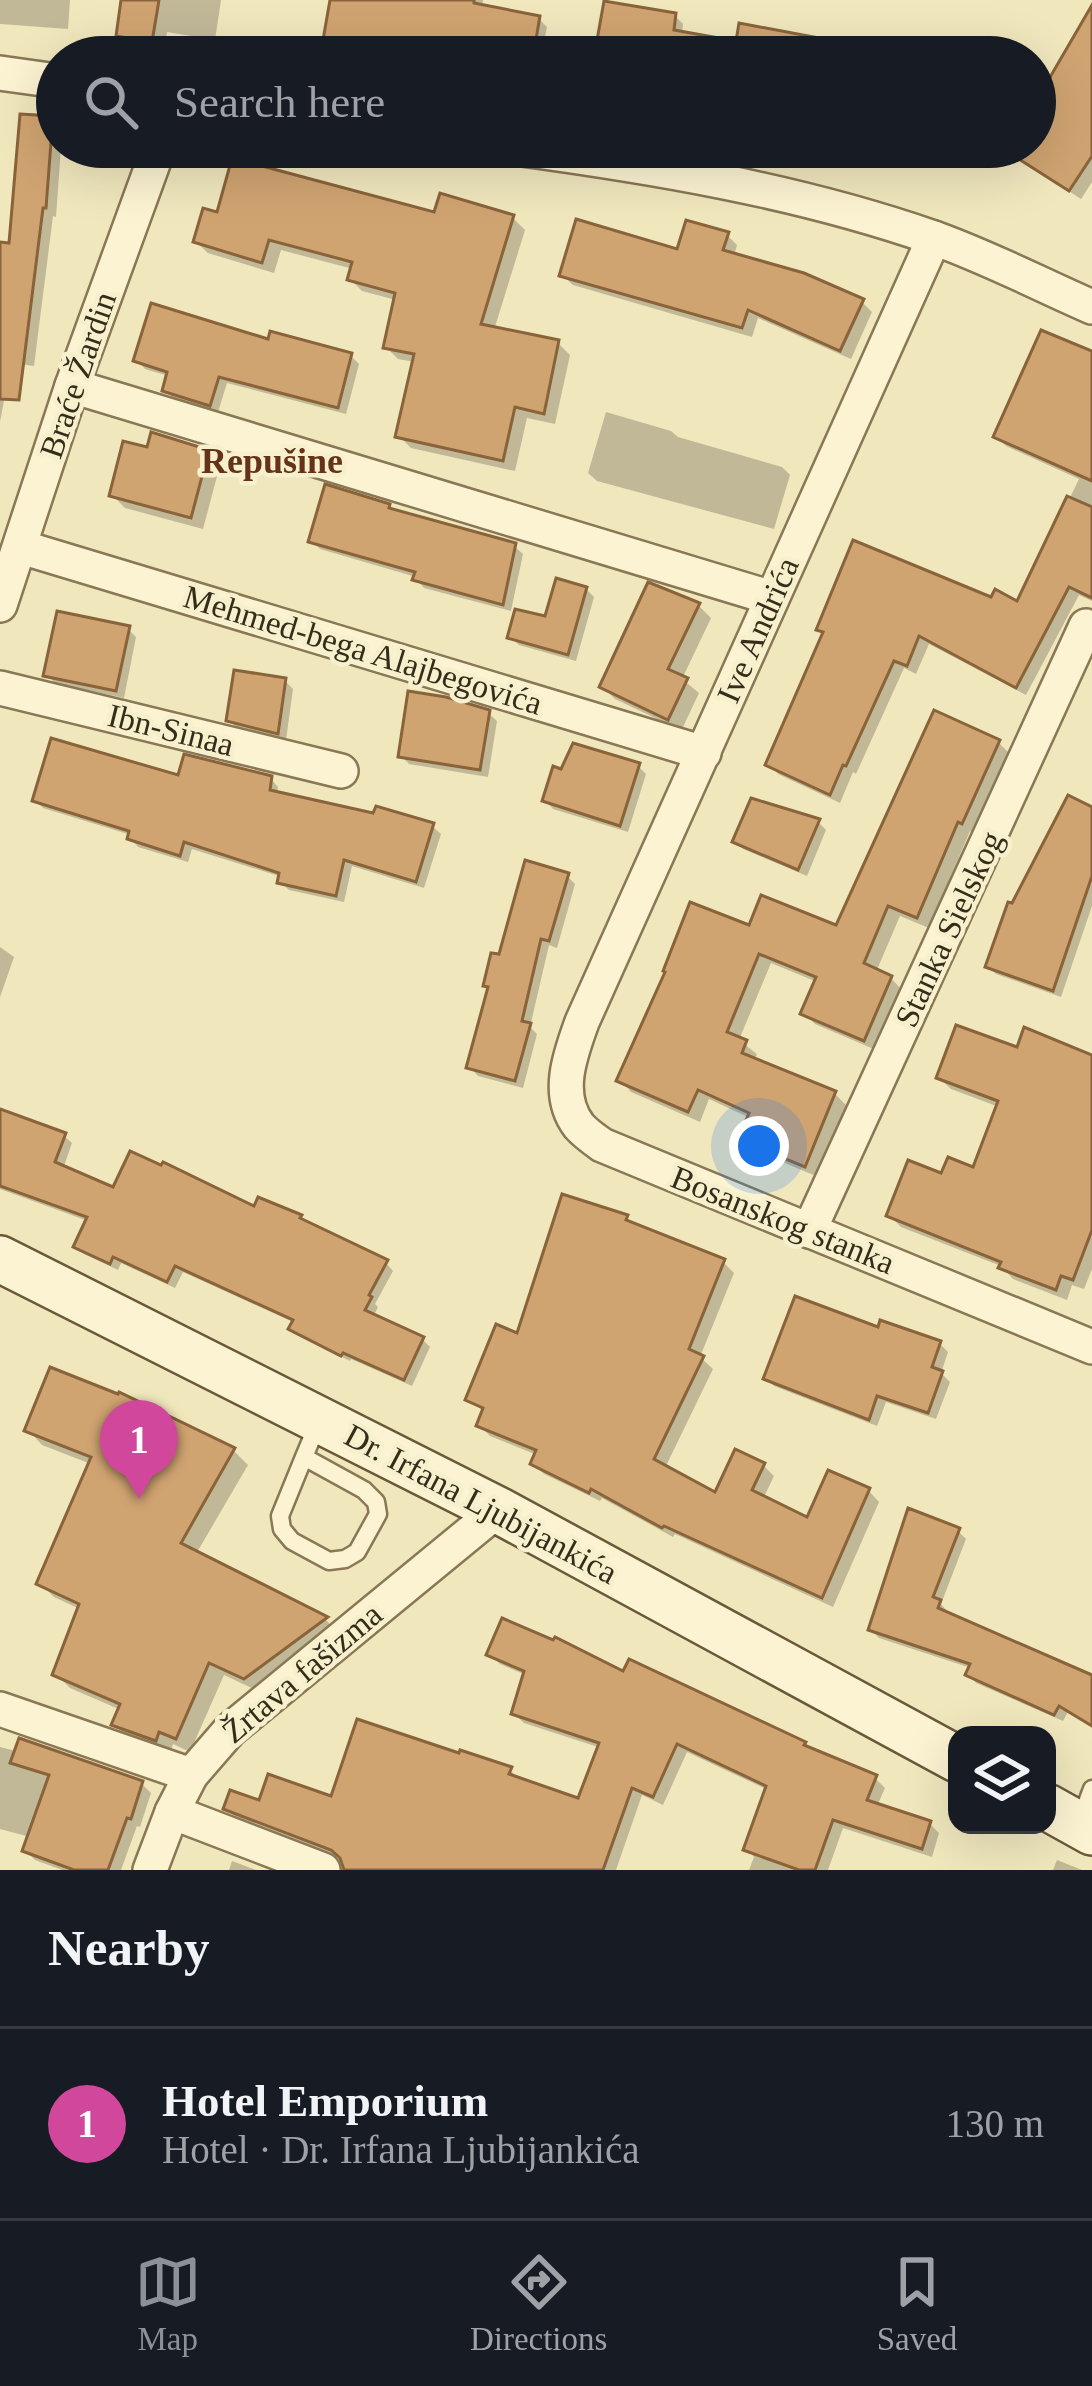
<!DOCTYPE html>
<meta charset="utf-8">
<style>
body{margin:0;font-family:Georgia,serif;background:#242831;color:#f1f3f6}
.controls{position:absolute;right:36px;bottom:36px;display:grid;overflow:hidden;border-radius:24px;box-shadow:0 12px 48px #0002}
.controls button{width:108px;height:108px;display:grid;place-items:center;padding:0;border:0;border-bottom:3px solid #363941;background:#171b24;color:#f1f3f6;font:60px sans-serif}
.you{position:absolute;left:759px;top:1146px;width:42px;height:42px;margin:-30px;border:9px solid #fff;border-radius:50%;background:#1a73e8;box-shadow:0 0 0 18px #1a73e833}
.badge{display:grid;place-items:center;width:78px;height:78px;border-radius:50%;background:#8c9099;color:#fff;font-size:39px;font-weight:700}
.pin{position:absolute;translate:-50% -99px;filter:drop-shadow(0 3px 6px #0008)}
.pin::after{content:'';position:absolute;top:63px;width:42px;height:36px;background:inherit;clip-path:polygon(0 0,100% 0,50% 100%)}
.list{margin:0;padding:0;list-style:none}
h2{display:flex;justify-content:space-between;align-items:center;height:156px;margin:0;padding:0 48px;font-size:51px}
h2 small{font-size:39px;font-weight:400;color:#9ea1a6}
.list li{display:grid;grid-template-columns:78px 1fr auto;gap:36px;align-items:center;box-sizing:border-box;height:192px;padding:0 48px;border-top:3px solid #363941}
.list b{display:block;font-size:45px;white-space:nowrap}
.list p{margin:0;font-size:39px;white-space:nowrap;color:#9ea1a6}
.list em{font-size:39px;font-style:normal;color:#9ea1a6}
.icon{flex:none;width:66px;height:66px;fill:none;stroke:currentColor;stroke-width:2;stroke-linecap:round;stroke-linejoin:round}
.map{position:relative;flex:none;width:1092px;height:1870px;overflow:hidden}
.search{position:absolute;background:#171b24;box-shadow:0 12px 48px #0002;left:36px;right:36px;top:36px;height:132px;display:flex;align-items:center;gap:30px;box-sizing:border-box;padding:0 42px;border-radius:66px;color:#9ea1a6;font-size:45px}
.sheet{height:348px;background:#171b24}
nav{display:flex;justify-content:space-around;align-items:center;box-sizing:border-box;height:168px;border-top:3px solid #363941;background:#171b24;font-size:33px;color:#9ea1a6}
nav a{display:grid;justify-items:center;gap:6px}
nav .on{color:#8c9099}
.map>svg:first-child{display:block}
.shadow{fill:#0003}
.building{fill:#d0a471;stroke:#89633a;stroke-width:3}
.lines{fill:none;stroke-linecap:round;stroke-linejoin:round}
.service-casing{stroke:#897755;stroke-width:21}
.minor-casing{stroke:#897755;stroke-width:38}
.secondary-casing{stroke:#6a5839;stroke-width:50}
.service{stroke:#fbf3d1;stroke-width:16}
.minor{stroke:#fbf3d1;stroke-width:33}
.secondary{stroke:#fbf3d1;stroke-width:45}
.labels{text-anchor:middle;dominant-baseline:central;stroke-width:9;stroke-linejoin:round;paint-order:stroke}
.street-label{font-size:33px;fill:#372c1b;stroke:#f7f0cd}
.neighbourhood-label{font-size:36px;font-weight:bold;fill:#663218;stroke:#f7f0cd}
</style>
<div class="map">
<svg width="1092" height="1870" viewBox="0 0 1092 1870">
<rect width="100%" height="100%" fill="#f0e7bd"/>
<g class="shadow">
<polygon points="0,0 70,0 68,29 0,24"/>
<polygon points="124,0 221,0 215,40 167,32 164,53 131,48 119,35"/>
<polygon points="333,0 483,0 482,8 539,19 547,27 541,57 323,57"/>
<polygon points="675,16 683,24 682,34 820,57 597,57"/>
<polygon points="1092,19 1092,182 1081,199 1001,147 1035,147 1035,76 1051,83"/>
<polygon points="52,119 57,124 57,147 61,147 56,217 53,216 34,366 11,363 0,422 0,245 12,246"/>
<polygon points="850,147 907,147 904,160"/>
<polygon points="919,147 968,147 965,157"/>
<polygon points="219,216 513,218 525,230 494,330 558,343 570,355 555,424 527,418 515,471 411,448 399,436 415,362 398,359 386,347 396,300 362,291 350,279 353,269 281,250 274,273 208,253 196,242"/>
<polygon points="727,235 737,245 734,256 862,302 872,312 851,359 758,318 752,337 573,285 562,275 679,253"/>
<polygon points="270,343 351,356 359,364 346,414 227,383 218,412 174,399 165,390 169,376 145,369 137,360"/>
<polygon points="1092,354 1092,601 1079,595 1026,695 929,644 916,674 904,668 856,774 853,772 840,803 778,774 769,764 826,635 820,629 992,600 1018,605 1079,479 1006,446 997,437"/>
<polygon points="606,412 671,431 678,437 782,467 790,475 774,529 597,481 588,473"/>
<polygon points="149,451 208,452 220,465 203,529 125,508 112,495"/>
<polygon points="388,507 395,513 514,546 523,554 511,611 424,588 416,579 416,577 320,549 312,541"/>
<polygon points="586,589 594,597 576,661 519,645 510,637 547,620"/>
<polygon points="698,605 711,618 682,679 699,693 683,727 674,727 615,699 603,687"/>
<polygon points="128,629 136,637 124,698 55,683 47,675"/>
<polygon points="285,681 293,689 286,740 238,729 229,720"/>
<polygon points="488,713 497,721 488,777 409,764 401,756"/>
<polygon points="998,742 1010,754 974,833 970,831 929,928 900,916 876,972 891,978 902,990 876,1050 815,1024 804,1013 817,982 771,963 739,1040 757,1054 754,1061 834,1093 846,1105 816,1176 753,1150 742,1139 750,1118 709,1099 700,1122 631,1092 620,1080 751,929 838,928"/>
<polygon points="638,766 646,774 628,832 553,809 545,800"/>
<polygon points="270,778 278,787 277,794 432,826 441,834 424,888 352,866 344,902 289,890 280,882 282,877 192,849 188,862 138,847 130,838 131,835 43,808 35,800 180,779"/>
<polygon points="1092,811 1092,906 1061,997 996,974 988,966 1013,907"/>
<polygon points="818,822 826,830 807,876 743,849 735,841"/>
<polygon points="567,876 575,884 557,948 549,945 530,1027 537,1034 523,1088 478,1076 470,1067 491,990 486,985 501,958"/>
<polygon points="0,947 14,957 0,997"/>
<polygon points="1026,1030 1092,1055 1092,1269 1084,1289 1072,1285 1067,1300 1013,1279 1001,1266 901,1227 890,1216 943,1177 975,1171 999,1107 951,1089 939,1078 1019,1051"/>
<polygon points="0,1113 64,1136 72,1143 63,1169 114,1191 300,1217 308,1225 386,1263 393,1271 375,1304 378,1307 373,1317 422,1339 430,1347 412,1386 351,1359 350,1361 300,1336 292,1329 295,1323 183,1272 175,1288 121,1263 118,1270 84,1254 76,1246 88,1221 0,1189"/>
<polygon points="626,1217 637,1228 723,1262 734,1273 700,1357 713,1369 665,1468 716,1496 763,1465 774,1476 763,1499 809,1521 869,1491 879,1502 833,1607 675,1534 673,1537 602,1498 600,1501 544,1474 533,1463 537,1455 490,1436 479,1425 484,1412 469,1399 519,1337"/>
<polygon points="880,1331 940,1344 948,1352 941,1373 950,1382 936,1419 886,1402 877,1426 774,1386 766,1378"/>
<polygon points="28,1430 233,1450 248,1465 196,1554 326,1620 339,1633 260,1692 224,1675 190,1752 173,1744 170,1753 129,1739 115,1725 121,1710 70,1688 56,1674 80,1609 54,1597 40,1583 91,1464 42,1445"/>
<polygon points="958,1531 966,1539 941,1604 947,1611 946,1615 1092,1677 1092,1726 1068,1712 1063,1721 976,1683 968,1674 971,1668 879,1638 871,1630"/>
<polygon points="490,1654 625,1675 804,1744 812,1752 875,1778 885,1788 877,1806 929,1823 939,1833 932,1857 843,1828 828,1870 749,1870 754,1857 747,1849 768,1790 687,1752 663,1805 642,1795 616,1870 354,1870 344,1859 236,1818 226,1808 333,1799 510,1770 521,1781 580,1802 601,1748 524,1723 514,1714 526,1675 500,1664"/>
<polygon points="0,1747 141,1783 151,1793 140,1827 137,1826 121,1870 62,1870 35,1860 25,1850 30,1837 0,1829"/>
<polygon points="1057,1860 1082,1870 1053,1870"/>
<polygon points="232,1861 256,1870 229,1870"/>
</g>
<g class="building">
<polygon points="121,0 159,0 152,42 116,36"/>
<polygon points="330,0 474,0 474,3 540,16 533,57 320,57"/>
<polygon points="604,1 676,13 674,30 736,41 739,23 840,42 838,57 594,57"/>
<polygon points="1092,5 1092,156 1069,191 1000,147 1035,147 1035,70 1049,79"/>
<polygon points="20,114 53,116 46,208 43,208 19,400 0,399 0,242 9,243"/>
<polygon points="232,158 434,212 440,193 514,215 481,324 559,340 544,414 515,407 503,461 395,437 414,354 383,348 395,293 347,280 352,262 269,240 262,263 193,242 203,208 217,212"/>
<polygon points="576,219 677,249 686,220 729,232 723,250 804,273 864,299 840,351 748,310 742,328 559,276"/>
<polygon points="151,303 268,339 270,331 352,353 338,408 219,377 210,406 162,391 167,372 133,361"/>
<polygon points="1041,330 1092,351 1092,481 993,437"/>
<polygon points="151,432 209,450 191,518 109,496 123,441 147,447"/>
<polygon points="325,484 390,504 389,508 516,543 503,605 412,580 415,572 308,542"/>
<polygon points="1067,496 1092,507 1092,598 1069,587 1016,688 919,636 907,666 894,661 846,766 843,765 830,795 765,765 823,632 816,630 853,540 991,597 995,589 1017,601"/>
<polygon points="556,578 587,587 568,655 507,638 515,609 545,616"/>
<polygon points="648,582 700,603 668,669 688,678 668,720 599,687"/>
<polygon points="57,611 130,626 116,691 43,676"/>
<polygon points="234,670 286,678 278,734 226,721"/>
<polygon points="408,691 446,697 490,710 480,770 398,757"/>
<polygon points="934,710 1000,740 962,824 958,822 917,918 888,906 864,963 892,976 864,1041 800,1014 816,977 759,954 727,1032 747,1040 742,1053 836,1091 805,1167 738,1139 749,1113 698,1090 688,1112 616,1081 665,972 663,971 690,902 749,925 761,895 836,925"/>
<polygon points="51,738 178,775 184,754 272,776 270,790 373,813 376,806 434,823 416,882 344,860 336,896 277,883 279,873 184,842 180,856 127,839 129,831 32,801"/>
<polygon points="573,743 640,763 620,826 542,801 553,766 561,769"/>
<polygon points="1068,795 1092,807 1092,876 1053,991 985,967 1008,902 1012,903"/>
<polygon points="751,798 820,819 798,870 732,842"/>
<polygon points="525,860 569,873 549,941 541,939 522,1021 531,1023 515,1081 466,1068 488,987 483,986 491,953 499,954"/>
<polygon points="956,1025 1017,1047 1024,1027 1092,1055 1092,1230 1073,1280 1061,1276 1056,1290 998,1268 1001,1262 886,1216 908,1160 941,1173 948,1157 973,1167 998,1101 936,1078"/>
<polygon points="0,1109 66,1133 55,1162 113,1187 130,1151 161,1165 163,1162 254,1206 258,1197 302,1215 300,1218 388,1260 369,1295 372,1297 365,1310 424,1337 404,1380 343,1353 341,1356 288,1329 293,1320 175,1266 167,1282 113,1257 110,1264 73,1247 87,1217 0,1186"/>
<polygon points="562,1194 628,1215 626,1220 725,1259 689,1349 704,1356 654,1459 715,1492 735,1449 765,1463 752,1490 807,1517 828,1470 870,1488 822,1598 664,1526 662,1528 591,1489 589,1493 530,1464 536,1450 476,1426 483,1408 465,1400 496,1324 517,1333"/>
<polygon points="795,1296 878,1327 880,1320 941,1341 932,1367 943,1371 928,1413 877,1396 869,1420 763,1379"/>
<polygon points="50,1367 118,1394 119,1392 235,1448 181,1543 328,1617 244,1679 209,1663 176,1739 159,1732 156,1741 111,1725 120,1704 52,1675 79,1604 36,1584 91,1457 24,1431"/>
<polygon points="908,1508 960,1528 933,1597 941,1600 938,1608 1092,1675 1092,1726 1059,1706 1054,1715 965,1675 970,1664 868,1630"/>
<polygon points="502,1618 553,1640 555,1637 623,1671 629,1659 806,1742 804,1745 877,1775 867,1800 931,1821 922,1849 833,1820 815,1870 799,1870 743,1850 766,1786 677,1744 653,1797 632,1788 603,1870 344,1870 340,1858 331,1850 223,1809 230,1790 259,1800 268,1774 331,1796 357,1719 459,1753 460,1750 512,1767 509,1774 578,1798 599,1743 511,1714 524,1671 486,1655"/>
<polygon points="19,1738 143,1781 131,1819 127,1818 108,1870 74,1870 22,1851 49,1775 10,1763"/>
</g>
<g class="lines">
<defs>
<g id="service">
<polyline points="304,1457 364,1490 376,1502 378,1514 357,1552 345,1559 329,1561 292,1541 282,1529 280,1516 304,1457 319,1421"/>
<polyline points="1079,1824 1092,1789"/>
</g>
<g id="minor">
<polyline points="0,73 57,81"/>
<path d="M508 147C651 166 795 190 931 237 986 256 1039 284 1092 307"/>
<path d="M934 238 582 1022C570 1055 555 1095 579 1126 585 1133 595 1140 602 1145L1092 1347"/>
<polyline points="72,386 772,598"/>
<polyline points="21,547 704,753"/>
<polyline points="0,605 72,386 159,147"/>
<polyline points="0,688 341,771"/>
<polyline points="809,1231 1086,626"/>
<polyline points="0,1709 191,1775"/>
<polyline points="172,1812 323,1870"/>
<polyline points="150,1870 172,1812 191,1775 230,1730 498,1510"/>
</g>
<g id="secondary">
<polyline points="0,1259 498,1510 957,1759"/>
<polyline points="1047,1807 1092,1832"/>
</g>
</defs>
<use href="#service" class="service-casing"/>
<use href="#minor" class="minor-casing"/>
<use href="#secondary" class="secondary-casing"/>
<use href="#service" class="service"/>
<use href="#minor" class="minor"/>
<use href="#secondary" class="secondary"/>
</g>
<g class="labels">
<g class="street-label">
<text transform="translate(78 375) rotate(-71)">Braće Žardin</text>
<text transform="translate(758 630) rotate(-66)">Ive Andrića</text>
<text transform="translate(363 650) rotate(17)">Mehmed-bega Alajbegovića</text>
<text transform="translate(171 730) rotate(14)">Ibn-Sinaa</text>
<text transform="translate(949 929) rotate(-65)">Stanka Sielskog</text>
<text transform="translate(783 1220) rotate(22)">Bosanskog stanka</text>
<text transform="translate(481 1504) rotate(28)">Dr. Irfana Ljubijankića</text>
<text transform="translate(302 1673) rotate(-40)">Žrtava fašizma</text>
</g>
<g class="neighbourhood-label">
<text x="272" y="461">Repušine</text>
</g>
</g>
</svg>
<div class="controls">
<button><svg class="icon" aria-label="layers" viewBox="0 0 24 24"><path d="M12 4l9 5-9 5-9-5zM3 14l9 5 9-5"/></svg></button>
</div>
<div class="you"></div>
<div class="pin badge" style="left:139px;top:1499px;background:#d1479c">1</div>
<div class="search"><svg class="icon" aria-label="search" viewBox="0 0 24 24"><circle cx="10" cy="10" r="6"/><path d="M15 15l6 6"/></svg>Search here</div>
</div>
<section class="sheet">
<h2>Nearby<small></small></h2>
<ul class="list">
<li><span class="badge" style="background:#d1479c">1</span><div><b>Hotel Emporium</b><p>Hotel · Dr. Irfana Ljubijankića</p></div><em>130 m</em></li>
</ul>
</section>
<nav>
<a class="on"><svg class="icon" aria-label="map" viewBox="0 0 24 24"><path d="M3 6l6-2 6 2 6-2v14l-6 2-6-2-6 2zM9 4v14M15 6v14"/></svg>Map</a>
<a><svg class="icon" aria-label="directions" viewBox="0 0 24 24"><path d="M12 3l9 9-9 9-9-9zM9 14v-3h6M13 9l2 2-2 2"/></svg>Directions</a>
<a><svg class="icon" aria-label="saved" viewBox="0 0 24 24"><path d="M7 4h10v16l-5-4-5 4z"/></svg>Saved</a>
</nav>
